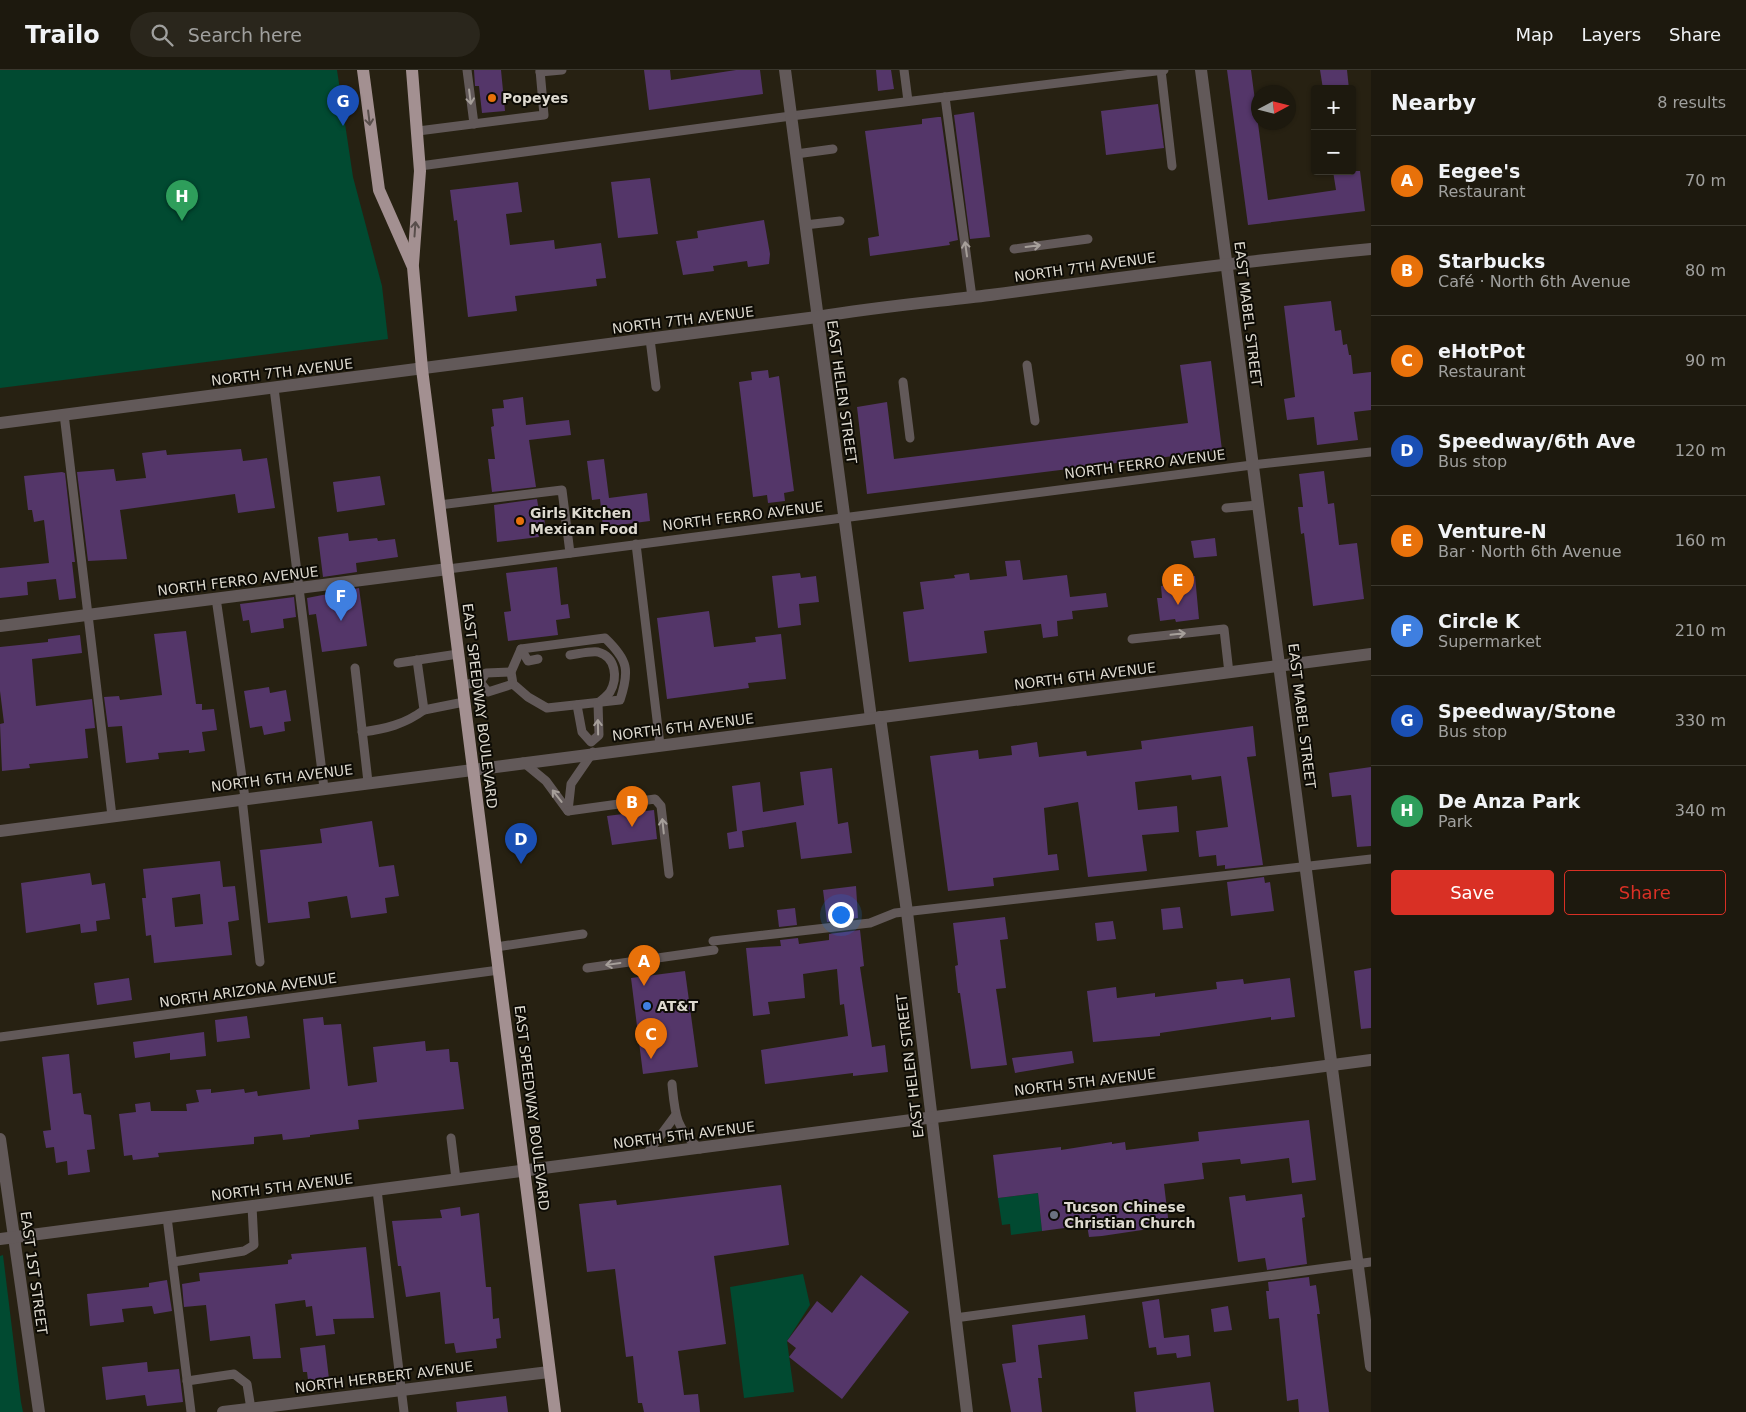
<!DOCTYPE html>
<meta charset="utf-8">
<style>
body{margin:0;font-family:"DejaVu Sans",sans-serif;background:#2a261c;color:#f1f3f6}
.controls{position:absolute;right:15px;top:15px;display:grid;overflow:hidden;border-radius:5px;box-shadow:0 1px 4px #0004}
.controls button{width:45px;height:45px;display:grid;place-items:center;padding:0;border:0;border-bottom:1px solid #3b382e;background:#1d190e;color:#f1f3f6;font:25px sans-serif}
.compass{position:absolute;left:1251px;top:15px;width:45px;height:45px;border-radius:50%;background:#1d190e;box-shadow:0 1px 4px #0004;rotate:83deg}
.you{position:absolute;left:840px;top:844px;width:18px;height:18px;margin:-12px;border:4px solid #fff;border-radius:50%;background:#1a73e8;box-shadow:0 0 0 8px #1a73e833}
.badge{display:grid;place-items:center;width:32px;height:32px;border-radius:50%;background:#d93025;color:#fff;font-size:16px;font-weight:700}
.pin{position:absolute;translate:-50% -41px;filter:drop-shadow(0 1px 2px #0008)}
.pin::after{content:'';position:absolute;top:26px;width:18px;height:15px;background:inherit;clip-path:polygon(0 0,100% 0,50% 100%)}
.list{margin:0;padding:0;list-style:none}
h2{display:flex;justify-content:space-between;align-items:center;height:65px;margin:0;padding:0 20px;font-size:21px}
h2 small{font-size:16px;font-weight:400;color:#a0a09e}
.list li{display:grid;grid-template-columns:32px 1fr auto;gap:15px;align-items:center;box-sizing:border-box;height:90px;padding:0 20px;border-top:1px solid #3b382e}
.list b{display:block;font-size:19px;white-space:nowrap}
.list p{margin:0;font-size:16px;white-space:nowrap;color:#a0a09e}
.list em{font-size:16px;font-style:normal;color:#a0a09e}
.actions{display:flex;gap:10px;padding:15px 20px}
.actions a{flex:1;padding:11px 0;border:1px solid #d93025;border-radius:5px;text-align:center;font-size:18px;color:#d93025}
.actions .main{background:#d93025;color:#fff}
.icon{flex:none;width:28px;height:28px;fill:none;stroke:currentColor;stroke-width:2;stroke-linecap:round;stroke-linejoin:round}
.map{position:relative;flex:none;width:1371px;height:1342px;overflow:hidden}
header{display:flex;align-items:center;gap:30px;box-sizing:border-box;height:70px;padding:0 25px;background:#1d190e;border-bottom:1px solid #3b382e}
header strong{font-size:24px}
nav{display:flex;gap:28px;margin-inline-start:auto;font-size:18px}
.search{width:350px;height:45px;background:#2a261c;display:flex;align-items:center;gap:12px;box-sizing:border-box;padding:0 18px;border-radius:28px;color:#a0a09e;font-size:19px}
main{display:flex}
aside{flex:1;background:#1d190e}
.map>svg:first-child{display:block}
.green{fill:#014a31}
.building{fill:#543669;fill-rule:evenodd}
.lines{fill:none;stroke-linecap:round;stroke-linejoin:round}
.service{stroke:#625959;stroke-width:9}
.minor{stroke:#625959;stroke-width:12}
.tertiary{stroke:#625959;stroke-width:12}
.primary{stroke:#a39091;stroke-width:12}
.oneway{stroke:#a69f9a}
.oneway2{stroke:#584e4b}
.food-dot{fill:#e8710a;stroke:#0d0b05;stroke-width:2}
.shop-dot{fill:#3f7fe0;stroke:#0d0b05;stroke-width:2}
.worship-dot{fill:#6b7280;stroke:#0d0b05;stroke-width:2}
.labels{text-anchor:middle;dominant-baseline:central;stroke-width:4;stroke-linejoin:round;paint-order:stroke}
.poi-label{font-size:14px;font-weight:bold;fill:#ddd9cf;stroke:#0d0b05;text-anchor:start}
.street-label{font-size:14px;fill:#ddd9cf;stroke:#0d0b05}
</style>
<header>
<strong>Trailo</strong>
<div class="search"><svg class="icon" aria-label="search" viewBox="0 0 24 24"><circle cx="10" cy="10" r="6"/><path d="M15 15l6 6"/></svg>Search here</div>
<nav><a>Map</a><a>Layers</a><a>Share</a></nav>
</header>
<main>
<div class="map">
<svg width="1371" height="1342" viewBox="0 0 1371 1342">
<rect width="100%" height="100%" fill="#272112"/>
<g class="green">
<polygon points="0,0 337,0 353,107 382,216 388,269 0,318"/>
<polygon points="1038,1123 1042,1161 1011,1165 1010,1154 1002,1155 998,1128"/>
<polygon points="3,1185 21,1332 23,1342 0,1342 0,1186"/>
<polygon points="803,1204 810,1235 787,1271 794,1322 744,1328 730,1217"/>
</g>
<g class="building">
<polygon points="474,0 501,0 505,41 482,43 479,16 475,16"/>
<polygon points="644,0 670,0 671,10 736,0 760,0 763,24 649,40"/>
<polygon points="876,0 891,0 894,19 878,21"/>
<polygon points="1227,0 1251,0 1268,130 1336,120 1333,101 1360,101 1365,141 1248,155"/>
<polygon points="1320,0 1347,0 1349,19 1323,19"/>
<polygon points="1158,34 1164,78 1106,85 1101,41"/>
<polygon points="974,42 990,167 970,169 954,45"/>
<polygon points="938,47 941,47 958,170 949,172 950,175 870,186 868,168 879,166 865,61 922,54 922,49"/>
<polygon points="650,108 658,164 618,168 611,112"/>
<polygon points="518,112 522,142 506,144 510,175 554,170 555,179 601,173 606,208 596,209 597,216 515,226 517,241 468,247 457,150 454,151 450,120"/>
<polygon points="764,150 770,184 769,194 748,197 747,191 713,196 714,201 683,205 676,171 698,168 697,161"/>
<polygon points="1331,231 1335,261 1341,260 1343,275 1347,274 1349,285 1351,285 1353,304 1371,302 1371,340 1354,342 1358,370 1317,375 1314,347 1287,350 1284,329 1295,327 1284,236"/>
<polygon points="1211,291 1222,380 867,424 857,337 887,332 894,389 1188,353 1180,295"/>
<polygon points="768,300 769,308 779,306 794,421 784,423 785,431 768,433 767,425 753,427 739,312 752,310 751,302"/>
<polygon points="523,327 526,355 569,350 571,365 529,370 536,417 492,422 488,389 495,389 491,357 494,356 492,339 504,338 503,330"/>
<polygon points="241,379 243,391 267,388 275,438 238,443 235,424 120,440 127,489 88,491 77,402 114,399 116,411 146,408 142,383 166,380 167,385"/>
<polygon points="604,389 609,428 647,423 650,451 603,457 600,429 592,430 587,391"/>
<polygon points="1324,401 1328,434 1334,433 1339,475 1357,473 1364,529 1313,536 1304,463 1301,464 1298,437 1303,437 1299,404"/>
<polygon points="62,402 65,403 75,492 72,492 76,528 59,530 56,509 27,512 28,525 0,528 0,498 49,493 44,450 34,452 32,440 28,440 24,406"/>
<polygon points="380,406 385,435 337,442 333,412"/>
<polygon points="537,429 539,441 543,440 546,461 538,462 539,467 497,472 494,435"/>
<polygon points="348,463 349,471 377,468 378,471 395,469 398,487 356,493 357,502 323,507 318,467"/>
<polygon points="1215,468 1217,486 1194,488 1191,471"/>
<polygon points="1020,490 1023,510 1067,505 1070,527 1106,523 1108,537 1072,541 1073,549 1057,551 1058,566 1043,568 1041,554 984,561 987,583 909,592 903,542 924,539 920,512 955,508 954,505 969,503 970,510 1007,506 1005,491"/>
<polygon points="557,497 561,535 568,534 570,548 556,550 558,565 508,571 504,542 511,541 506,503"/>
<polygon points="800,503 801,508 816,506 819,532 799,534 801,555 778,558 772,506"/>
<polygon points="1195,506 1199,549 1176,552 1175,549 1160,551 1157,528 1162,528 1161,516 1166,515 1166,510"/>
<polygon points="359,518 367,576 322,582 316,544 309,545 307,528"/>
<polygon points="294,527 296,547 283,549 284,558 251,563 249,550 243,551 240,534"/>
<polygon points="709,541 714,577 756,572 755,567 781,564 786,609 748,613 749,618 667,629 657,548"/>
<polygon points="186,561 196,634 202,634 202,640 214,639 217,660 202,662 205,681 189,683 189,680 158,683 159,689 126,693 122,656 108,657 104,627 119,626 120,630 162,625 154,564"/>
<polygon points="80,565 82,583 32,589 36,636 92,629 95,658 85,659 88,688 29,694 30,698 2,701 0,654 4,653 0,621 0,577 48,572 48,569"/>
<polygon points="269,617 270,623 286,620 291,651 284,652 285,661 264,665 262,656 250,658 244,621"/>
<polygon points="1253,656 1256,686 1247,687 1263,795 1225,799 1225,795 1217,796 1216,785 1199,787 1196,761 1228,757 1221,706 1192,710 1191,705 1135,712 1138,740 1177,736 1179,762 1142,765 1147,801 1088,807 1078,732 1044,738 1048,785 1057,784 1059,800 993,808 994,816 948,821 930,686 978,680 979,689 1012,685 1011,676 1037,672 1039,687 1086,681 1087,686 1142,679 1141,671"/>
<polygon points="1371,697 1371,776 1357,777 1351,725 1332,727 1329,703"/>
<polygon points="832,698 838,754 848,752 852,783 801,789 796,752 742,761 744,777 729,779 727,763 737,761 732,716 760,712 763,742 804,735 800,702"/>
<polygon points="654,740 657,769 612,775 607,746"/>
<polygon points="372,751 379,797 394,795 399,826 385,828 387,843 351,848 347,826 308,832 310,848 268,853 260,780 322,773 320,759"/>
<path d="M220 791 223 817 235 816 239 850 228 852 232 885 154 893 151 865 146 866 142 828H146L143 799ZM200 824 203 854 175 857 172 828Z"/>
<polygon points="90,803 92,815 105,813 110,849 96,851 97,861 81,863 80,854 26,863 21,813"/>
<polygon points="1264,807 1265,813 1270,812 1274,841 1231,846 1227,812"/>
<polygon points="856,816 858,848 827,852 823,820"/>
<polygon points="1180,837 1183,858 1163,860 1161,839"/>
<polygon points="795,838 797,855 779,857 777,840"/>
<polygon points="1005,847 1008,869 1000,870 1006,918 996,919 1007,995 971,999 960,923 958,923 955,896 958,895 953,853"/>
<polygon points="1113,851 1116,869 1097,871 1095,853"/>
<polygon points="860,860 864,896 860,897 872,977 885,975 888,1002 853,1006 853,1003 765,1014 761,980 848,966 844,934 840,935 837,899 803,904 805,928 768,932 770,944 753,946 746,878 781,876 780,870 798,868 799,874 829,870 829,864"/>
<polygon points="1371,898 1371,958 1361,959 1354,901"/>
<polygon points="685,901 698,997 643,1004 631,908"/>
<polygon points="129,908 132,930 97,935 94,913"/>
<polygon points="1290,908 1295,947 1271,950 1271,947 1160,963 1160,966 1093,972 1087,921 1116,917 1117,928 1155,923 1155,927 1217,919 1216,912 1243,909 1244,914"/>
<polygon points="247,946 250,968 217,972 215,950"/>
<polygon points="323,947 324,955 341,954 348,1016 377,1012 373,977 425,971 426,981 449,979 450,992 458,992 464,1039 358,1050 359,1059 310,1065 310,1067 283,1070 282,1064 254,1067 254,1074 158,1083 159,1087 133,1090 132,1085 124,1086 119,1044 136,1042 135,1034 150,1032 151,1041 187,1041 186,1034 199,1032 196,1020 211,1019 211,1023 244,1019 245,1023 257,1021 258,1026 310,1019 303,949"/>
<polygon points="204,962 206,986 170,990 170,983 135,988 133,972"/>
<polygon points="1072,981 1074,993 1015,1003 1012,988"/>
<polygon points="69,984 73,1024 81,1023 84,1044 91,1045 95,1079 87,1080 90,1102 68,1105 67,1091 56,1093 54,1077 46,1078 43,1061 51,1060 42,987"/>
<polygon points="1309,1050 1316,1110 1292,1113 1289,1088 1241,1094 1240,1089 1202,1093 1204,1109 1164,1114 1169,1156 1102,1166 1089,1167 1087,1155 1042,1161 1038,1123 998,1128 993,1085 1061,1077 1061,1080 1112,1072 1112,1074 1125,1072 1126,1080 1199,1071 1198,1062"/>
<polygon points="781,1115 789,1175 714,1186 726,1274 678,1281 684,1325 698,1324 700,1342 644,1342 642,1333 638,1333 633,1286 626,1287 615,1199 587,1202 579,1134 616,1130 617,1135"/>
<polygon points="1302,1124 1305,1147 1302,1148 1307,1194 1267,1200 1265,1188 1238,1192 1229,1127 1245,1125 1246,1131"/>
<polygon points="460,1137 461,1146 479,1143 486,1217 491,1217 493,1249 499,1248 501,1268 496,1269 497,1278 456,1283 454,1273 445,1274 440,1222 406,1227 401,1196 398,1196 392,1151 442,1148 440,1140"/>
<polygon points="366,1177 374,1248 333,1249 335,1264 316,1266 312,1236 306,1237 305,1230 275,1234 281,1288 253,1289 250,1266 210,1271 206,1235 184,1237 182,1214 200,1211 199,1203 288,1194 288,1190 292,1189 291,1184"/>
<polygon points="861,1205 909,1242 842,1329 789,1287 796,1278 787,1271 817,1231 832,1243"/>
<polygon points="1309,1207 1310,1216 1316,1215 1320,1244 1317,1244 1329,1342 1299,1342 1298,1329 1287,1331 1279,1248 1269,1249 1266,1221 1269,1221 1268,1212"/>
<polygon points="167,1210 172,1241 154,1244 152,1236 122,1239 124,1252 90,1256 87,1224 149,1217 149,1213"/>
<polygon points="1159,1229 1164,1268 1189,1265 1191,1286 1177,1288 1176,1283 1157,1285 1156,1277 1149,1278 1142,1232"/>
<polygon points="1228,1236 1232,1260 1214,1262 1211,1239"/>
<polygon points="1085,1245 1088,1269 1038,1275 1042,1308 1038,1308 1042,1342 1011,1342 1002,1294 1016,1292 1012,1255"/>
<polygon points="325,1275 329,1309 308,1310 307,1302 303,1302 300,1278"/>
<polygon points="147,1292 148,1302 179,1299 183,1332 147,1336 145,1325 106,1330 102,1297"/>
<polygon points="1210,1312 1214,1342 1136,1342 1134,1322"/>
<polygon points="506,1326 508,1342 457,1342 456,1332"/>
</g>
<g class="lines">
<g class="service">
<polyline points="467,0 474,54"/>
<polyline points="904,0 908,31"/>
<polyline points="1161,0 1172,96"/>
<polyline points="540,2 562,0"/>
<polyline points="945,27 972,227"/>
<polyline points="418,61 544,45 540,0"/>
<polyline points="796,84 833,79"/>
<polyline points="420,96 791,46 1164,0"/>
<polyline points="805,155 840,151"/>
<polyline points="1014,179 1088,169"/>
<polyline points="650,269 656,317"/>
<polyline points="1027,295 1035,351"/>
<polyline points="903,312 910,368"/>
<polyline points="274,318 324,718"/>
<polyline points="64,344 112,746"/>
<polyline points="439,435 562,420 570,483"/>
<polyline points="1226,438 1258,435"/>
<polyline points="636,474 660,675"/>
<polyline points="448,499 1252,395 1371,382"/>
<polyline points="216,528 245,728"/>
<path d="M605 568C628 590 630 600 620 630L547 638 528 627 513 614 511 602 521 579Z"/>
<polyline points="1132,569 1224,559 1229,603"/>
<polyline points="521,579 528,591 538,589"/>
<path d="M570 585C578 584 590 581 598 582 616 587 618 608 610 622 607 626 602 630 598 633L599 665 591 672 582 662 577 635"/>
<polyline points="398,593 458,584"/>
<polyline points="355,598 368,712"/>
<polyline points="480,612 488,622 513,614"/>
<polyline points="462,615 480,612 486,603 511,602"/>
<polyline points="424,640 464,632"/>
<path d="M362 662C386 659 405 654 424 640L417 590"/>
<polyline points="523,692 546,711 568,741 571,714 593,682"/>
<polyline points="242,728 260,892"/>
<polyline points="568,741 655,729 661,736 669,804"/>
<polyline points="713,871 870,853 895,843 1371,789"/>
<polyline points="496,877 583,864"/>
<polyline points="587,898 714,880"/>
<polyline points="0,967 499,900"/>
<path d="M672 1014C675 1044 675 1058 700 1079"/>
<polyline points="451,1068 456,1109"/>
<polyline points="646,1085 675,1046"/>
<polyline points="377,1120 404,1342"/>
<polyline points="167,1147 191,1342"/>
<polyline points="173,1192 244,1181 254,1175 252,1136"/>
<polyline points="955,1248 1371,1192"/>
<polyline points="187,1311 234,1304 247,1314 251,1339"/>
</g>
<g class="minor">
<polyline points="785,0 871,648"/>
<polyline points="1201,0 1371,1296"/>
<path d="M0 353 817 247C875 237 933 232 990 225 1117 208 1244 191 1371 179"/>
<polyline points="0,556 448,499"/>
<polyline points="880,647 907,842 967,1342"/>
<polyline points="0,1069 39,1342"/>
<polyline points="0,1169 1371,990"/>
<polyline points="223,1342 549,1302"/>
</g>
<polyline class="tertiary" points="0,761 1371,584"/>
<g class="primary">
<polyline points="363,0 379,120 413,197 422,299 555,1342"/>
<polyline points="412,0 420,101 413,194"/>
</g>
</g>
<defs><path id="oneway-shaft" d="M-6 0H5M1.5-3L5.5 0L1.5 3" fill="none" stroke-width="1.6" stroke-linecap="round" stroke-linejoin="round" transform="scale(1.25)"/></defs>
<g class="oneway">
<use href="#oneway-shaft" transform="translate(470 27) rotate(83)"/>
<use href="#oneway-shaft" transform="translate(1033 176) rotate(-7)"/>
<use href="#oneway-shaft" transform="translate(966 179) rotate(-98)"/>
<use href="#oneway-shaft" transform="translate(1178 564) rotate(-6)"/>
<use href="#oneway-shaft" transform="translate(598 657) rotate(-91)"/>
<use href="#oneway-shaft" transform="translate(557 726) rotate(-128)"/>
<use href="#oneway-shaft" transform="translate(663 756) rotate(-96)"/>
<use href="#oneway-shaft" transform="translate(613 894) rotate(172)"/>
</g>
<g class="oneway2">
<use href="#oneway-shaft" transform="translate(369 48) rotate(83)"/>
<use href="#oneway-shaft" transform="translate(415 159) rotate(-86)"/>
</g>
<g class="food-dot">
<circle cx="492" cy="28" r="5"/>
<circle cx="520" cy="451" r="5"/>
</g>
<circle class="shop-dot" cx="647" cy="936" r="5"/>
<circle class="worship-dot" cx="1054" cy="1145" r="5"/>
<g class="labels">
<g class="poi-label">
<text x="502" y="28">Popeyes</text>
<text x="530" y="443">Girls Kitchen<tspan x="530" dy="16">Mexican Food</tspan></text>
<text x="657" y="936">AT&amp;T</text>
<text x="1064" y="1137">Tucson Chinese<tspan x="1064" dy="16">Christian Church</tspan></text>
</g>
<g class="street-label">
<text transform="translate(1085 197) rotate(-8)">NORTH 7TH AVENUE</text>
<text transform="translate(1248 244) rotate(83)">EAST MABEL STREET</text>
<text transform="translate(683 250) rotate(-7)">NORTH 7TH AVENUE</text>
<text transform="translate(282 302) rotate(-7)">NORTH 7TH AVENUE</text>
<text transform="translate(842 322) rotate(82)">EAST HELEN STREET</text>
<text transform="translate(1145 394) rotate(-7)">NORTH FERRO AVENUE</text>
<text transform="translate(743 446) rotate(-7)">NORTH FERRO AVENUE</text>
<text transform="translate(238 511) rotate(-7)">NORTH FERRO AVENUE</text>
<text transform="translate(1085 606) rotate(-7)">NORTH 6TH AVENUE</text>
<text transform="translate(480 636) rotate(83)">EAST SPEEDWAY BOULEVARD</text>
<text transform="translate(1302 646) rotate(83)">EAST MABEL STREET</text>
<text transform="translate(683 657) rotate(-7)">NORTH 6TH AVENUE</text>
<text transform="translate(282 708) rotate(-7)">NORTH 6TH AVENUE</text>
<text transform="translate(248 920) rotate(-8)">NORTH ARIZONA AVENUE</text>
<text transform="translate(910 996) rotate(-97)">EAST HELEN STREET</text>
<text transform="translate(1085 1012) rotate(-7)">NORTH 5TH AVENUE</text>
<text transform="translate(532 1038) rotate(83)">EAST SPEEDWAY BOULEVARD</text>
<text transform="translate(684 1065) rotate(-7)">NORTH 5TH AVENUE</text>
<text transform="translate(282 1117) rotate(-7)">NORTH 5TH AVENUE</text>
<text transform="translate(34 1203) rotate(82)">EAST 1ST STREET</text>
<text transform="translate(384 1307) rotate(-7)">NORTH HERBERT AVENUE</text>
</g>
</g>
</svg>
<div class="controls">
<button>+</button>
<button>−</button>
</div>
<svg class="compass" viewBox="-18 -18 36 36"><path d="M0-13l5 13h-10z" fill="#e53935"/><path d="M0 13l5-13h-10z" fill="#a0a09e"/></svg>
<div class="you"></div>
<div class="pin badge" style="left:644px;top:916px;background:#e8710a">A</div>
<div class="pin badge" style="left:632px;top:757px;background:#e8710a">B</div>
<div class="pin badge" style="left:651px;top:989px;background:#e8710a">C</div>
<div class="pin badge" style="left:521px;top:794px;background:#1a4fb4">D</div>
<div class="pin badge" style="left:1178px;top:535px;background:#e8710a">E</div>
<div class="pin badge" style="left:341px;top:551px;background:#3f7fe0">F</div>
<div class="pin badge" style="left:343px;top:56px;background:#1a4fb4">G</div>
<div class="pin badge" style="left:182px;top:151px;background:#2e9e5b">H</div>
</div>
<aside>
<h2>Nearby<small>8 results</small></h2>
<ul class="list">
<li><span class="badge" style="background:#e8710a">A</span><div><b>Eegee's</b><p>Restaurant</p></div><em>70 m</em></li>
<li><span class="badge" style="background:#e8710a">B</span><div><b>Starbucks</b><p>Café · North 6th Avenue</p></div><em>80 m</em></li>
<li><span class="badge" style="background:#e8710a">C</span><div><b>eHotPot</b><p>Restaurant</p></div><em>90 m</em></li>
<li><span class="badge" style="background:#1a4fb4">D</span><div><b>Speedway/6th Ave</b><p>Bus stop</p></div><em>120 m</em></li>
<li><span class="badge" style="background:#e8710a">E</span><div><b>Venture-N</b><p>Bar · North 6th Avenue</p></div><em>160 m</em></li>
<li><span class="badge" style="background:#3f7fe0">F</span><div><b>Circle K</b><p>Supermarket</p></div><em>210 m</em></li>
<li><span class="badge" style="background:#1a4fb4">G</span><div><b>Speedway/Stone</b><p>Bus stop</p></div><em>330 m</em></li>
<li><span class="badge" style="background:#2e9e5b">H</span><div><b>De Anza Park</b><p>Park</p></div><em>340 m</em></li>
</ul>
<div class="actions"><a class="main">Save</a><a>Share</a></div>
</aside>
</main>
